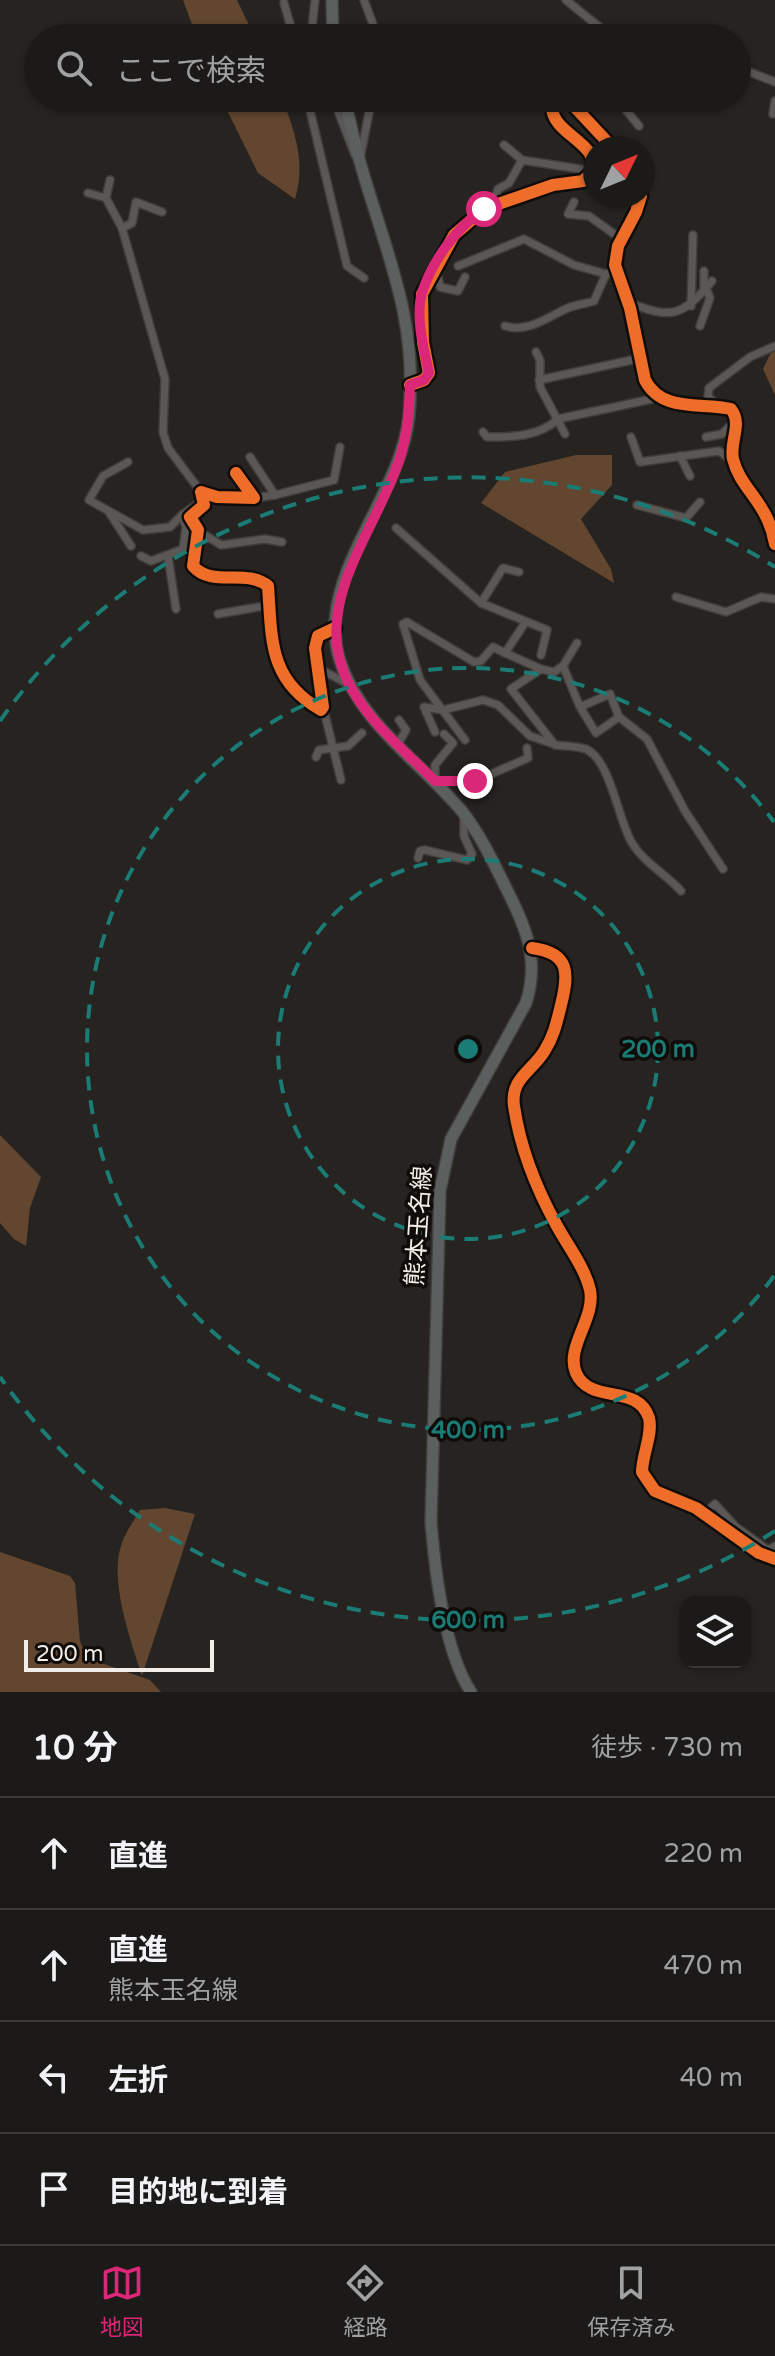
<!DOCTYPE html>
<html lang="ja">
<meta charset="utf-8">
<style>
body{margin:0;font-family:"Varela Round","Noto Sans JP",sans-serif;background:#292725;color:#f1f3f6}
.controls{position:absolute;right:24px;bottom:24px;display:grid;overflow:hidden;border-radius:16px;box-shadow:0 2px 6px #0004}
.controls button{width:72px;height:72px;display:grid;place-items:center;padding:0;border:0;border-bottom:2px solid #3a3837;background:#1c1a18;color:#f1f3f6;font:40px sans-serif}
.compass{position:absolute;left:583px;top:136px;width:72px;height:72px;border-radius:50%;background:#1c1a18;box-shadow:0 2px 6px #0004;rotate:47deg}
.scale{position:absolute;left:24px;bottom:20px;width:190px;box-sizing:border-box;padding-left:8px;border:4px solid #f3ede9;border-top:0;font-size:22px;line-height:28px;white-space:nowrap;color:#f3ede9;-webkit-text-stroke:6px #100c0a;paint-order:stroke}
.stop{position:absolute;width:24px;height:24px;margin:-18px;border:6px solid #db2777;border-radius:50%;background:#fff}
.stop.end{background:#db2777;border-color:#fff;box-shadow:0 2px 8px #0008}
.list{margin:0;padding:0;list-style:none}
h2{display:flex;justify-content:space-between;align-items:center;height:104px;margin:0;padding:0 32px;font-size:34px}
h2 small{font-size:26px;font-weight:400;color:#a0a1a2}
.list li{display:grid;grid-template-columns:52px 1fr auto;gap:24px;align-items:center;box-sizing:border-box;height:112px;padding:0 32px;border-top:2px solid #3a3837}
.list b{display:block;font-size:30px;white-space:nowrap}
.list p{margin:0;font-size:26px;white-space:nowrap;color:#a0a1a2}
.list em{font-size:26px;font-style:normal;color:#a0a1a2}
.icon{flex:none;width:44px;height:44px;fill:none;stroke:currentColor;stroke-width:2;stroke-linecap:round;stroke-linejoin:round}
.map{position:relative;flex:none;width:775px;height:1692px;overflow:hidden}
.search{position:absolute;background:#1c1a18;box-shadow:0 2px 6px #0004;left:24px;right:24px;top:24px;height:88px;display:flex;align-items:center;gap:20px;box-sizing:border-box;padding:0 28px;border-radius:44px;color:#a0a1a2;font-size:30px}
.sheet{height:552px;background:#1c1a18}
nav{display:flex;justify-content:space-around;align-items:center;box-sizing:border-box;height:112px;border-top:2px solid #3a3837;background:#1c1a18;font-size:22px;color:#a0a1a2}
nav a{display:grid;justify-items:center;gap:4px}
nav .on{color:#db2777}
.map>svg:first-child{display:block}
.forest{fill:#62462f}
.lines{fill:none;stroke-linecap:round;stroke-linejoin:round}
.street-casing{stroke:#403d3a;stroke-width:10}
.secondary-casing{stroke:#403d3a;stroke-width:12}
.primary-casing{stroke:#403d3a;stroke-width:14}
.street{stroke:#5a5754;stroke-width:7}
.secondary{stroke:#5a5754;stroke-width:9}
.primary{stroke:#5b605f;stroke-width:11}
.cycleway-casing{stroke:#100c0a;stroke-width:17}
.cycleway{stroke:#ee6e29;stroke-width:12}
.route{stroke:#db2777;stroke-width:10}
.ring{fill:none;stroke:#1a7c74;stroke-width:4;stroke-dasharray:14 10}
.labels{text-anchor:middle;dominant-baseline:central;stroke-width:7;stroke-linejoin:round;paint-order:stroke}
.street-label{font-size:24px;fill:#f3ede9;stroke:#100c0a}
.centre{fill:#1a7c74;stroke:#100c0a;stroke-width:4}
.ring-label{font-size:24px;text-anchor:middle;font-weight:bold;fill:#1a7c74;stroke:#100c0a;stroke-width:7;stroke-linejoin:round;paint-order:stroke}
</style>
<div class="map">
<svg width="775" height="1692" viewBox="0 0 775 1692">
<rect width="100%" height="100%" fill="#262320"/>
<g class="forest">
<polygon points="183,0 237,0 255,38 197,38"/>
<path d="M221 98H282C295 132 306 163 295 199L258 173Z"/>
<polygon points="775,344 775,395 763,369"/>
<polygon points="576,455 612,455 612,485 581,519 611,569 614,583 481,503 505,472"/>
<polygon points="0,1135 41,1177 30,1208 26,1246 14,1239 0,1223"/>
<path d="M165 1508 195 1514 142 1676C131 1641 108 1579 122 1543 126 1531 134 1521 140 1510Z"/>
<polygon points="0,1552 70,1576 75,1583 80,1641 87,1658 150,1680 161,1692 0,1692"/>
</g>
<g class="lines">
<defs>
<g id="street">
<polyline points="315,0 312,28 315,38"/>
<polyline points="364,0 378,38"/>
<polyline points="566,0 613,38"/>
<polyline points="284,3 294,38"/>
<polyline points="281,31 291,38"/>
<polyline points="737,67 775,82"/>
<polyline points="323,98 308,102 347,266 364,278"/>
<polyline points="333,98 355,155"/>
<polyline points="624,98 626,110 639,126"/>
<polyline points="773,114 775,101"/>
<polyline points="504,145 522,160 593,171"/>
<polyline points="360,158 372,98"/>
<polyline points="110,180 106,198 122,228"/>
<polyline points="88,193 106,198"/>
<polyline points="574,202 568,214 589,216 621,239"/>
<polyline points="493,205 498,189 509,183 522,160"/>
<polyline points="162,212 136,202 132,223 122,228 165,379 163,432 168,448 201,492"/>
<polyline points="458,266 524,239 574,265 606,274"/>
<polyline points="436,268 440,287 458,291 465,277"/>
<polyline points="704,271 704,290"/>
<path d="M627 302C671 319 681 318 712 281"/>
<polyline points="691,306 693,235"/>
<path d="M505 326C529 333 547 317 568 308 575 305 585 304 594 301L606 274 615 271"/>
<polyline points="700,326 710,298 706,288"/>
<polyline points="536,352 540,360 540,387 565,434"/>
<polyline points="539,380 641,358"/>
<polyline points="719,408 708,396 709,388 750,357 775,346"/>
<path d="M483 432 487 437C512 437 539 437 558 419L652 399 655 394"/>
<polyline points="631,437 640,462 719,451 734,462"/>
<polyline points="706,437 722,434 737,419"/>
<polyline points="680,456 690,476"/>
<polyline points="250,457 275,495 254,498"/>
<polyline points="128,462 103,476 89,500 143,530 170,527 182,515"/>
<path d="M236 473 254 498 217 497 201 492 204 505 190 517 198 530 193 566C212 588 246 568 268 586 272 639 268 680 321 710L323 707 315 648 318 636 335 628"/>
<polyline points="275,495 334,480 340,447"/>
<polyline points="637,505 686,518 700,502"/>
<polyline points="109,512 131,546"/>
<polyline points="396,528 481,603 547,630 541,655"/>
<polyline points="200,532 221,545 265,539 282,542"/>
<polyline points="141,556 151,561 183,549 186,527 182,515 200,502"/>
<polyline points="168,556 176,609"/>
<polyline points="676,597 726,612 761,597 775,599"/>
<polyline points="481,603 503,568 519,572"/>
<polyline points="218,614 270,605"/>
<path d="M505 653 541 669 511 689 555 745C564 746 577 746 586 749 611 761 617 817 632 843 644 863 666 874 681 891"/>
<polyline points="563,666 580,707 610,694 619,717 596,733 580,707"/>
<polyline points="318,668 348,684"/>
<polyline points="541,669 554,672 563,666 577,643"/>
<polyline points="323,707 341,780"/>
<polyline points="619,717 647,739 685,811 723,869"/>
<polyline points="435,732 424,707 443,710 483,700 498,705 530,736 554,744"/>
<polyline points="444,734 453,743 435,765 435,781 475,781 528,758 527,748"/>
<polyline points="465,740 420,680 403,624 407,622 474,662 481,661 493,647 505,653 525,623"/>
<polyline points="398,744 406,730 399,720"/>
<polyline points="316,757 319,750 348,746 362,733"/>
<polyline points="418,858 420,851 425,850 467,860 472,854 464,836 464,816"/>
<path d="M532 948C570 953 569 973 561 1005 557 1021 554 1036 545 1050 533 1071 510 1078 514 1106 520 1147 537 1190 557 1226 568 1246 585 1268 590 1290 596 1318 565 1347 576 1373 590 1405 638 1383 649 1418 653 1434 642 1455 642 1472L655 1491 696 1508 759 1553 775 1559"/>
<polyline points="705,1513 715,1504 736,1527 768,1550 775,1546"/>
</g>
<g id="secondary">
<path d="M641 196 636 212 618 246 615 265 630 308 645 380C662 413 701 402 731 409 743 425 729 441 733 459 740 489 768 502 775 544"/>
<path d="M410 385 424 380 429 373 423 342 422 294 454 235 484 209 553 185 583 181 593 171C600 143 552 134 552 107L562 98 571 103 613 148"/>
</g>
<g id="primary">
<polyline points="332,0 333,38"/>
<path d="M344 98C350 119 354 141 360 162 386 254 418 317 409 416 401 498 313 579 340 661 360 723 420 762 461 810 481 835 495 866 509 894 528 932 539 962 526 1003L451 1139 440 1191 431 1522C435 1571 444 1651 471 1692"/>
</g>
</defs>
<use href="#street" class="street-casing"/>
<use href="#secondary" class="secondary-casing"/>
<use href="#primary" class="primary-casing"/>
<use href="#street" class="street"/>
<use href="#secondary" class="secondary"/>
<use href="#primary" class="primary"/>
<defs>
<g id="cycleway">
<path d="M641 196 636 212 618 246 615 265 630 308 645 380C662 413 701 402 731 409 743 425 729 441 733 459 740 489 768 502 775 544"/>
<path d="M410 385 424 380 429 373 423 342 422 294 454 235 484 209 553 185 583 181 593 171C600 143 552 134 552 107L562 98 571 103 613 148"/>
<path d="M236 473 254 498 217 497 201 492 204 505 190 517 198 530 193 566C212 588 246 568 268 586 272 639 268 680 321 710L323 707 315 648 318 636 335 628"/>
<path d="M532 948C570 953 569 973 561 1005 557 1021 554 1036 545 1050 533 1071 510 1078 514 1106 520 1147 537 1190 557 1226 568 1246 585 1268 590 1290 596 1318 565 1347 576 1373 590 1405 638 1383 649 1418 653 1434 642 1455 642 1472L655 1491 696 1508 759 1553 775 1559"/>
</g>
</defs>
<use href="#cycleway" class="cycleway-casing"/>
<use href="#cycleway" class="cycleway"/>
</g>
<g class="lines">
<path class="route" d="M475 781H435C408 754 376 728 356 696 304 616 368 544 396 469 407 442 409 414 410 385L424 380 429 373C424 350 415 317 422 293 432 261 456 228 484 209"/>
</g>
<g class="ring">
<circle cx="468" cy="1049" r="190"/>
<path d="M774 1276A381 381 0 1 1 774 822"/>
<path d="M775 1531A571 571 0 0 1 0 1377M0 721A571 571 0 0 1 775 567"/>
</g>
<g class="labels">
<g class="street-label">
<text transform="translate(419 1226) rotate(-86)">熊本玉名線</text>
</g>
</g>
<circle cx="468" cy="1049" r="12" class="centre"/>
<g class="ring-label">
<text x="658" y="1057">200 m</text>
<text x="468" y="1438">400 m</text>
<text x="468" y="1628">600 m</text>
</g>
</svg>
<div class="controls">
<button><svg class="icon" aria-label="layers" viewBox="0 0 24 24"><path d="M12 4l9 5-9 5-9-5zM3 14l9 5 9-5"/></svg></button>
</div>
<svg class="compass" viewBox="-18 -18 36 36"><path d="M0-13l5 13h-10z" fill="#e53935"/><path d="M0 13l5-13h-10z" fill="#a0a1a2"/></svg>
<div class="scale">200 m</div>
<div class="stop" style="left:484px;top:209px"></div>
<div class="stop end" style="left:475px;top:781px"></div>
<div class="search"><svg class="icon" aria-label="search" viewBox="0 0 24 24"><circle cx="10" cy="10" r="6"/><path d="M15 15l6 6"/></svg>ここで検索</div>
</div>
<section class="sheet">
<h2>10 分<small>徒歩 · 730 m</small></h2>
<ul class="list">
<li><svg class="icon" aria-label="ahead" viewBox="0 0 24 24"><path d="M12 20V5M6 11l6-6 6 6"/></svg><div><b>直進</b></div><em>220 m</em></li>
<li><svg class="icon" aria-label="ahead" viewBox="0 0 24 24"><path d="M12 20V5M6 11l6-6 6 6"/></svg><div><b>直進</b><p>熊本玉名線</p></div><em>470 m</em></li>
<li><svg class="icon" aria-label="left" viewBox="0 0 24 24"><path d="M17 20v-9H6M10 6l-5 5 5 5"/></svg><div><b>左折</b></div><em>40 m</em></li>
<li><svg class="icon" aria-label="arrive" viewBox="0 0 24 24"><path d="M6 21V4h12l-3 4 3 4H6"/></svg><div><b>目的地に到着</b></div></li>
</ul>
</section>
<nav>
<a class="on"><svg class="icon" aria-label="map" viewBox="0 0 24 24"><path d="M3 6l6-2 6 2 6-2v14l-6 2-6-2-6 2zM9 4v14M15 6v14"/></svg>地図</a>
<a><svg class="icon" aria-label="directions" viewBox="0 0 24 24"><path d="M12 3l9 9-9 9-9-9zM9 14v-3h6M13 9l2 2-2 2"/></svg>経路</a>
<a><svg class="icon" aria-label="saved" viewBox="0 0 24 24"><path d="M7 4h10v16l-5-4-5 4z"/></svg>保存済み</a>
</nav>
